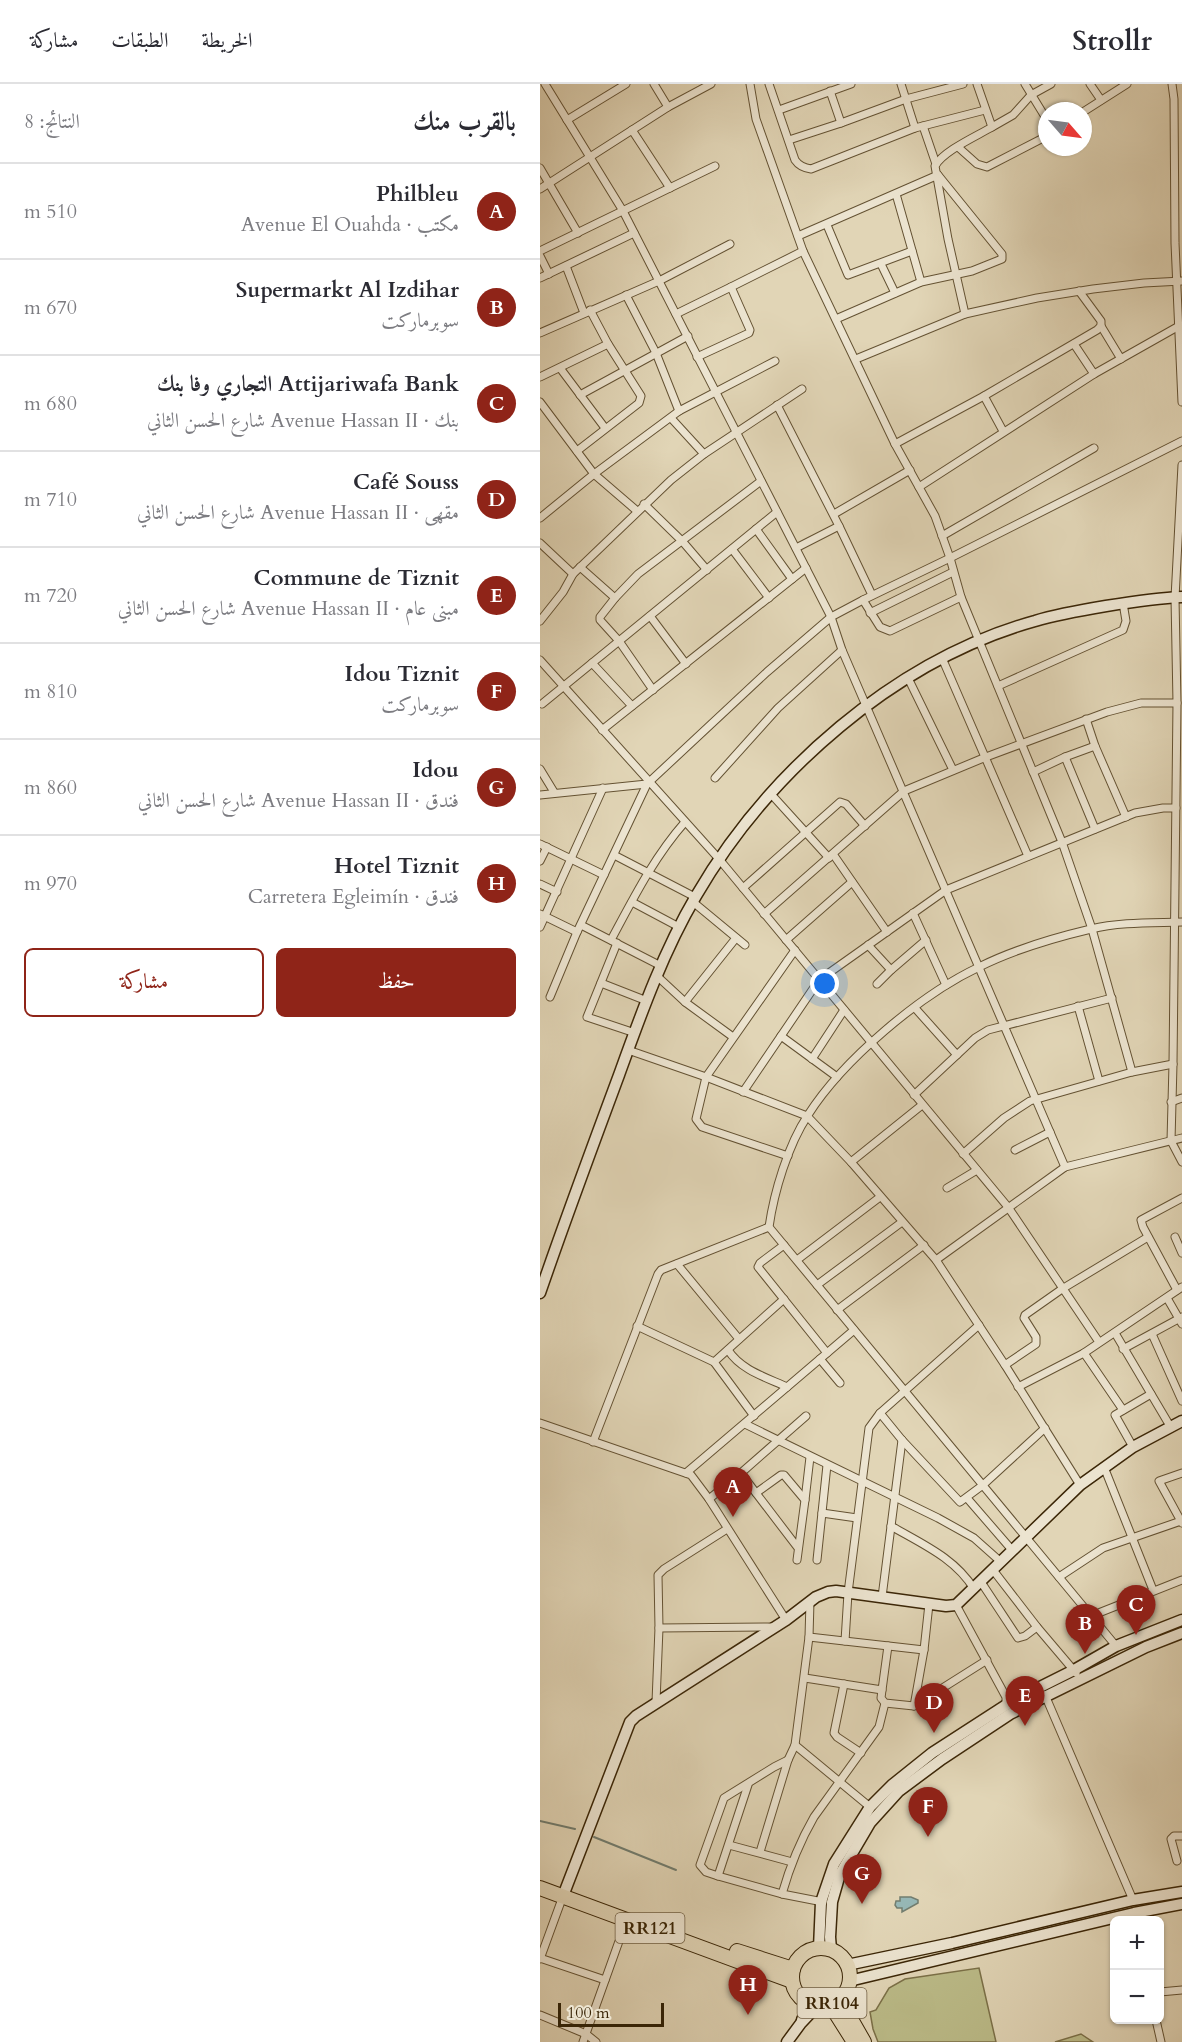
<!DOCTYPE html>
<html lang="ar">
<meta charset="utf-8">
<style>
body{margin:0;font-family:Cardo,Amiri,serif;background:#f7f7f7;color:#2b2b33;direction:rtl}
.controls{position:absolute;right:18px;bottom:18px;display:grid;overflow:hidden;border-radius:9px;box-shadow:0 2px 4px #0004}
.controls button{width:54px;height:54px;display:grid;place-items:center;padding:0;border:0;border-bottom:2px solid #e1e1e2;background:#fff;color:#2b2b33;font:30px sans-serif}
.compass{position:absolute;left:498px;top:18px;width:54px;height:54px;border-radius:50%;background:#fff;box-shadow:0 2px 4px #0004;rotate:118deg}
.scale{position:absolute;left:18px;bottom:15px;width:106px;box-sizing:border-box;padding-left:6px;border:3px solid #3b2607;border-top:0;font-size:16px;line-height:21px;white-space:nowrap;color:#3b2607;-webkit-text-stroke:4px #ece4d0;paint-order:stroke}
.you{position:absolute;left:285px;top:900px;width:21px;height:21px;margin:-15px;border:4px solid #fff;border-radius:50%;background:#1a73e8;box-shadow:0 0 0 9px #1a73e833}
.badge{display:grid;place-items:center;width:39px;height:39px;border-radius:50%;background:#8f2418;color:#fff;font-size:20px;font-weight:700}
.pin{position:absolute;translate:-50% -50px;filter:drop-shadow(0 2px 3px #0008)}
.pin::after{content:'';position:absolute;top:32px;width:21px;height:18px;background:inherit;clip-path:polygon(0 0,100% 0,50% 100%)}
.list{margin:0;padding:0;list-style:none}
h2{display:flex;justify-content:space-between;align-items:center;height:78px;margin:0;padding:0 24px;font-size:26px}
h2 small{font-size:20px;font-weight:400;color:#7c7c81}
.list li{display:grid;grid-template-columns:39px 1fr auto;gap:18px;align-items:center;box-sizing:border-box;height:96px;padding:0 24px;border-top:2px solid #e1e1e2}
.list b{display:block;font-size:22px;white-space:nowrap}
.list p{margin:0;font-size:20px;white-space:nowrap;color:#7c7c81}
.list em{font-size:20px;font-style:normal;color:#7c7c81}
.actions{display:flex;gap:12px;padding:18px 24px}
.actions a{flex:1;padding:14px 0;border:2px solid #8f2418;border-radius:9px;text-align:center;font-size:21px;color:#8f2418}
.actions .main{background:#8f2418;color:#fff}
.map{position:relative;flex:none;width:642px;height:1958px;overflow:hidden;direction:ltr}
header{display:flex;align-items:center;gap:36px;box-sizing:border-box;height:84px;padding:0 30px;background:#fff;border-bottom:2px solid #e1e1e2}
header strong{font-size:28px}
nav{display:flex;gap:33px;margin-inline-start:auto;font-size:21px}
main{display:flex}
aside{flex:1;background:#fff}
.map>svg:first-child{display:block}
.green{fill:#bb8;stroke:#7b7048;stroke-width:1.5}
.water{fill:#96b7b5;stroke:#727d6f;stroke-width:1.5}
.lines{fill:none;stroke-linecap:round;stroke-linejoin:round}
.stream{stroke:#727d6f;stroke-width:2}
.street-casing{stroke:#645233;stroke-width:9}
.secondary-casing{stroke:#3b2607;stroke-width:13}
.highway-casing{stroke:#3b2607;stroke-width:16}
.street{stroke:#ece4d0;stroke-width:7}
.secondary{stroke:#ece4d0;stroke-width:10}
.highway{stroke:#e1d5b6;stroke-width:14}
.labels{text-anchor:middle;dominant-baseline:central;stroke-width:6;stroke-linejoin:round;paint-order:stroke}
.shield{fill:#ece4d0;stroke:#705f43;stroke-width:1.5}
.shield-label{font-size:18px;font-weight:bold;fill:#3b2607}
</style>
<header>
<strong>Strollr</strong>
<nav><a>الخريطة</a><a>الطبقات</a><a>مشاركة</a></nav>
</header>
<main>
<div class="map">
<svg width="642" height="1958" viewBox="0 0 642 1958">
<rect width="100%" height="100%" fill="#e1d5b6"/>
<filter id="stains"><feTurbulence type="fractalNoise" baseFrequency=".00333" numOctaves="4"/><feColorMatrix values="0 0 0 0 .2 0 0 0 0 .09 0 0 0 0 .02 0 0 0 .5 -.17"/></filter>
<radialGradient id="worn" r=".72"><stop offset=".6" stop-color="#630" stop-opacity="0"/><stop offset="1" stop-color="#630" stop-opacity=".3"/></radialGradient>
<g class="green">
<polygon points="439,1884 456,1958 338,1958 333,1945 330,1928 336,1926 349,1904 365,1895"/>
<polygon points="541,1950 553,1958 515,1958"/>
</g>
<polygon class="water" points="360,1813 371,1813 378,1816 378,1819 362,1828 362,1824 357,1824 355,1821 356,1817 360,1817"/>
<g class="lines">
<g class="stream">
<polyline points="0,1737 35,1745"/>
<polyline points="54,1753 136,1786"/>
</g>
<defs>
<g id="street">
<polyline points="5,0 83,127 291,533 302,566 525,1083"/>
<polyline points="114,0 128,23"/>
<polyline points="210,0 216,35 263,167 355,360 395,432 410,474 421,513 522,758 552,845 592,988"/>
<path d="M229 0 255 76C259 82 264 84 271 85L375 44 445 26"/>
<polyline points="361,0 375,44"/>
<polyline points="437,0 452,43 473,31 491,11 511,0"/>
<polyline points="485,0 507,36"/>
<polyline points="550,0 561,16"/>
<polyline points="632,0 634,15 635,159 642,318"/>
<polyline points="290,7 301,39 366,15 423,0"/>
<polyline points="239,26 311,0"/>
<polyline points="543,28 587,0"/>
<polyline points="27,36 86,0"/>
<polyline points="383,42 396,80"/>
<polyline points="92,46 130,104"/>
<polyline points="249,56 301,39"/>
<polyline points="418,63 437,80 447,83 507,52"/>
<polyline points="0,84 38,149"/>
<polyline points="0,105 128,23 171,0"/>
<polyline points="356,110 381,198"/>
<polyline points="287,141 308,191 372,167"/>
<polyline points="258,152 398,91"/>
<polyline points="0,167 175,82"/>
<polyline points="0,172 9,190"/>
<polyline points="341,180 355,209"/>
<polyline points="26,182 44,229"/>
<polyline points="0,194 94,149"/>
<polyline points="86,211 116,269 139,327"/>
<polyline points="50,226 68,260"/>
<polyline points="136,230 191,203"/>
<path d="M425 230 408 155 395 82C403 67 437 52 452 43"/>
<polyline points="296,235 381,198 432,187 462,175 462,170 398,91"/>
<polyline points="561,242 581,275"/>
<polyline points="0,249 119,197 190,160"/>
<polyline points="534,260 554,290"/>
<polyline points="157,273 209,249 210,246 191,203 263,167"/>
<polyline points="316,275 425,230 497,214 553,205 604,199 642,197"/>
<polyline points="20,284 65,344"/>
<polyline points="0,293 68,260 101,312 99,319 37,367"/>
<polyline points="40,311 148,252"/>
<polyline points="444,312 463,347"/>
<polyline points="0,318 54,390 97,427"/>
<polyline points="237,321 299,442 332,511"/>
<polyline points="131,334 164,370"/>
<polyline points="355,360 444,312 557,246 561,242 561,237 539,207"/>
<polyline points="642,381 635,514 637,619 633,980 631,1057 642,1078"/>
<polyline points="379,403 554,290 639,242"/>
<polyline points="104,420 143,458 167,486"/>
<polyline points="294,430 370,386"/>
<polyline points="0,434 54,390 139,327 235,277"/>
<polyline points="216,445 252,495"/>
<polyline points="402,452 554,364"/>
<polyline points="0,459 33,490"/>
<polyline points="256,464 299,442"/>
<polyline points="192,465 229,514"/>
<polyline points="40,483 75,514"/>
<polyline points="323,516 340,543 350,547 421,513"/>
<polyline points="330,529 413,488"/>
<polyline points="110,532 146,580"/>
<polyline points="0,537 23,508 33,490 131,396 164,370 262,305"/>
<polyline points="402,574 488,772"/>
<polyline points="0,576 179,775 468,1123 559,1258"/>
<polyline points="52,579 92,622"/>
<polyline points="368,594 413,686"/>
<polyline points="458,602 583,546 586,537 583,519"/>
<polyline points="113,606 79,557 60,536 60,533 75,514 98,490 221,397"/>
<polyline points="2,620 237,428"/>
<polyline points="546,635 555,662 586,733"/>
<polyline points="62,646 266,484"/>
<polyline points="525,673 555,745"/>
<polyline points="0,685 14,708"/>
<polyline points="493,688 525,673 555,662"/>
<polyline points="175,694 238,624 302,566"/>
<polyline points="231,710 289,774"/>
<polyline points="0,711 107,700"/>
<polyline points="0,760 64,791"/>
<polyline points="293,770 347,848"/>
<polyline points="74,771 155,813"/>
<polyline points="0,777 7,763"/>
<polyline points="0,800 17,808"/>
<polyline points="203,804 300,718 306,720 325,742"/>
<polyline points="92,818 139,843"/>
<polyline points="153,818 205,861"/>
<polyline points="373,829 406,901"/>
<polyline points="0,830 37,848"/>
<polyline points="224,830 364,707 446,673 567,628 601,619 637,619"/>
<polyline points="41,841 121,882"/>
<polyline points="0,843 63,704"/>
<path d="M71 856C93 815 114 773 145 738"/>
<polyline points="246,856 312,798"/>
<polyline points="77,859 47,933 95,949"/>
<polyline points="328,861 351,886"/>
<polyline points="117,892 145,918 193,953"/>
<polyline points="61,899 107,917"/>
<polyline points="337,900 351,886 386,856"/>
<polyline points="10,913 37,848 107,700 227,588 291,533 323,516 410,474 642,357"/>
<polyline points="145,918 196,854"/>
<polyline points="538,922 559,997"/>
<polyline points="375,924 417,971"/>
<polyline points="241,952 297,993"/>
<polyline points="88,966 166,993 267,1032 311,1078 396,1176 465,1281 540,1401"/>
<polyline points="272,975 304,926"/>
<polyline points="203,1008 279,896 406,806 595,729 623,724 636,724"/>
<polyline points="374,1011 435,954 448,946 572,914"/>
<polyline points="631,1018 642,1014"/>
<polyline points="475,1066 510,1048"/>
<polyline points="423,1070 464,1034 490,1017 592,988 633,980"/>
<polyline points="248,1072 162,1043 156,1035 166,993 255,866"/>
<polyline points="311,1078 382,1021"/>
<polyline points="407,1104 437,1086"/>
<polyline points="635,1153 642,1169"/>
<polyline points="244,1161 220,1179 218,1183 287,1269"/>
<polyline points="257,1176 340,1113"/>
<polyline points="396,1176 525,1083 642,1054"/>
<polyline points="137,1180 199,1255"/>
<polyline points="277,1201 362,1138"/>
<polyline points="637,1206 603,1143 601,1136 642,1114"/>
<polyline points="627,1214 642,1240"/>
<polyline points="297,1226 384,1161"/>
<polyline points="97,1242 174,1278 214,1332"/>
<polyline points="575,1249 630,1342"/>
<polyline points="612,1250 642,1317"/>
<polyline points="583,1265 642,1233"/>
<path d="M188 1266C201 1286 225 1293 247 1303"/>
<polyline points="544,1269 583,1326"/>
<polyline points="280,1275 300,1299"/>
<polyline points="174,1278 244,1215"/>
<polyline points="465,1281 496,1260 496,1253 484,1234 485,1231 522,1205 608,1153"/>
<polyline points="478,1303 544,1269 642,1203"/>
<polyline points="340,1329 362,1356 420,1418 443,1401 505,1344"/>
<polyline points="0,1339 151,1391 169,1415 246,1536"/>
<polyline points="205,1340 398,1434 434,1454 461,1478"/>
<polyline points="53,1358 118,1190 121,1186 131,1182 229,1143"/>
<polyline points="593,1363 575,1331 611,1310"/>
<polyline points="564,1383 613,1506"/>
<polyline points="146,1389 314,1246"/>
<polyline points="642,1389 619,1397 642,1439"/>
<polyline points="216,1409 201,1389 266,1332"/>
<polyline points="427,1414 472,1466"/>
<polyline points="169,1415 201,1389"/>
<polyline points="265,1416 270,1373"/>
<polyline points="282,1429 317,1434"/>
<path d="M351 1442C382 1460 415 1474 434 1505"/>
<polyline points="257,1476 265,1416 244,1391 241,1391 216,1409 258,1464"/>
<polyline points="277,1476 287,1381"/>
<polyline points="453,1486 497,1543 536,1589"/>
<polyline points="519,1493 563,1464 641,1437"/>
<polyline points="441,1498 478,1554 485,1552 497,1543"/>
<polyline points="342,1513 362,1356"/>
<polyline points="416,1521 466,1613 466,1622"/>
<polyline points="551,1532 642,1496"/>
<polyline points="119,1544 233,1543"/>
<polyline points="269,1553 384,1566"/>
<polyline points="305,1557 308,1509 329,1344 340,1329 439,1241"/>
<path d="M576 1562 229 1143C234 1108 248 1061 268 1031 303 976 380 911 439 883 473 866 513 854 551 845 580 838 612 839 642 838"/>
<polyline points="265,1594 342,1606 348,1562"/>
<polyline points="304,1600 294,1649 297,1653 321,1669"/>
<polyline points="342,1606 341,1614 345,1619 374,1622 447,1576"/>
<polyline points="505,1611 593,1816"/>
<polyline points="116,1618 119,1544 118,1491 124,1485 187,1445"/>
<polyline points="374,1622 384,1566 389,1520"/>
<polyline points="255,1661 330,1723"/>
<polyline points="248,1676 234,1683 184,1714 160,1781 166,1788 178,1792 242,1810 283,1818"/>
<polyline points="189,1761 252,1778"/>
<polyline points="220,1768 248,1676 255,1661 269,1553 270,1517"/>
<polyline points="637,1777 631,1755 634,1752 642,1752"/>
<polyline points="178,1792 208,1701"/>
<path d="M242 1810C250 1782 259 1759 274 1733L339 1643 345 1619"/>
<polyline points="0,1874 65,1896"/>
<polyline points="0,1875 23,1812"/>
<polyline points="620,1908 642,1906"/>
<polyline points="0,1931 46,1950 56,1958"/>
<polyline points="616,1936 621,1958"/>
<polyline points="43,1958 83,1846"/>
</g>
<g id="secondary">
<path d="M0 1209C25 1136 52 1064 79 991 101 930 123 868 156 812 228 688 355 576 495 537 518 530 542 526 566 522 591 518 616 514 642 513"/>
<polyline points="23,1812 90,1638 96,1632 246,1536 276,1513 288,1508 296,1507 406,1522 416,1521 540,1401 593,1363 642,1337"/>
<polyline points="279,1864 281,1818 294,1780 330,1723 352,1701 392,1669 474,1616 534,1586 576,1562 642,1536"/>
<polyline points="291,1866 290,1853 292,1818 300,1790 330,1739 359,1707 402,1675 470,1630 606,1563 642,1549"/>
<polyline points="307,1881 412,1859 593,1816 642,1808"/>
<polyline points="309,1897 594,1829 642,1820"/>
<polyline points="262,1936 269,1919"/>
<polyline points="247,1958 261,1939 278,1921"/>
</g>
<g id="highway">
<polyline points="0,1804 252,1897"/>
<circle cx="281" cy="1893" r="29"/>
<polyline points="197,1867 253,1885"/>
<polyline points="302,1912 312,1937 324,1958"/>
<polyline points="290,1920 314,1958"/>
</g>
</defs>
<use href="#street" class="street-casing"/>
<use href="#secondary" class="secondary-casing"/>
<use href="#highway" class="highway-casing"/>
<use href="#street" class="street"/>
<use href="#secondary" class="secondary"/>
<use href="#highway" class="highway"/>
</g>
<g class="labels">
<g class="shield">
<rect x="75.5" y="1829" width="69" height="30" rx="4.5"/>
<rect x="257.5" y="1904" width="69" height="30" rx="4.5"/>
</g>
<g class="shield-label">
<text x="110" y="1844">RR121</text>
<text x="292" y="1919">RR104</text>
</g>
</g>
<rect width="100%" height="100%" filter="url(#stains)"/>
<rect width="100%" height="100%" fill="url(#worn)"/>
</svg>
<div class="controls">
<button>+</button>
<button>−</button>
</div>
<svg class="compass" viewBox="-18 -18 36 36"><path d="M0-13l5 13h-10z" fill="#e53935"/><path d="M0 13l5-13h-10z" fill="#7c7c81"/></svg>
<div class="scale">100 m</div>
<div class="you"></div>
<div class="pin badge" style="left:193px;top:1433px">A</div>
<div class="pin badge" style="left:545px;top:1570px">B</div>
<div class="pin badge" style="left:596px;top:1551px">C</div>
<div class="pin badge" style="left:394px;top:1649px">D</div>
<div class="pin badge" style="left:485px;top:1642px">E</div>
<div class="pin badge" style="left:388px;top:1753px">F</div>
<div class="pin badge" style="left:322px;top:1820px">G</div>
<div class="pin badge" style="left:208px;top:1931px">H</div>
</div>
<aside>
<h2>بالقرب منك<small>النتائج: 8</small></h2>
<ul class="list">
<li><span class="badge">A</span><div><b>Philbleu</b><p>مكتب · Avenue El Ouahda</p></div><em>510 m</em></li>
<li><span class="badge">B</span><div><b>Supermarkt Al Izdihar</b><p>سوبرماركت</p></div><em>670 m</em></li>
<li><span class="badge">C</span><div><b>Attijariwafa Bank التجاري وفا بنك</b><p>بنك · Avenue Hassan II شارع الحسن الثاني</p></div><em>680 m</em></li>
<li><span class="badge">D</span><div><b>Café Souss</b><p>مقهى · Avenue Hassan II شارع الحسن الثاني</p></div><em>710 m</em></li>
<li><span class="badge">E</span><div><b>Commune de Tiznit</b><p>مبنى عام · Avenue Hassan II شارع الحسن الثاني</p></div><em>720 m</em></li>
<li><span class="badge">F</span><div><b>Idou Tiznit</b><p>سوبرماركت</p></div><em>810 m</em></li>
<li><span class="badge">G</span><div><b>Idou</b><p>فندق · Avenue Hassan II شارع الحسن الثاني</p></div><em>860 m</em></li>
<li><span class="badge">H</span><div><b>Hotel Tiznit</b><p>فندق · Carretera Egleimín</p></div><em>970 m</em></li>
</ul>
<div class="actions"><a class="main">حفظ</a><a>مشاركة</a></div>
</aside>
</main>
